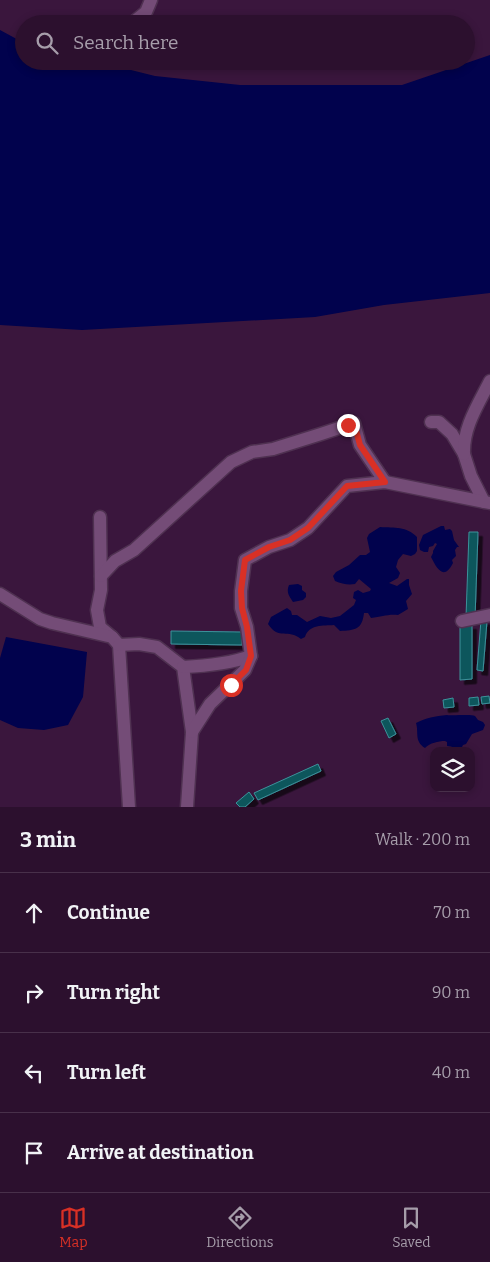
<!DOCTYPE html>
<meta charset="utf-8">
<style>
body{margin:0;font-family:Bitter,serif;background:#341936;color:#f1f3f6}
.controls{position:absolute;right:15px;bottom:15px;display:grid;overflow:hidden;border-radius:10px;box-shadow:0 2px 8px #0003}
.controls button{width:45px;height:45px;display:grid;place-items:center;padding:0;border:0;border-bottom:1px solid #48304a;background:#2c102e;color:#f1f3f6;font:25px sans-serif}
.stop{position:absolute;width:15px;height:15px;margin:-11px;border:4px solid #d93025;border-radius:50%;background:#fff}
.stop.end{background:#d93025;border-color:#fff;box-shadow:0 1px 5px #0008}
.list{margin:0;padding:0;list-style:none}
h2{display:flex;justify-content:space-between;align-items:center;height:65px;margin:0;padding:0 20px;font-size:21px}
h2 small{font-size:16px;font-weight:400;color:#a69daa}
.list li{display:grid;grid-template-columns:32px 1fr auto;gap:15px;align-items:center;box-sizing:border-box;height:80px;padding:0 20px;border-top:1px solid #48304a}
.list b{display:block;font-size:19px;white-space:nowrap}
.list em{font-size:16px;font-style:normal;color:#a69daa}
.icon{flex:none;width:28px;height:28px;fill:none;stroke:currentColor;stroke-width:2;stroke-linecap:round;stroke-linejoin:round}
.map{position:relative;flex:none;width:490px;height:807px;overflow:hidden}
.search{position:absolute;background:#2c102e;box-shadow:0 2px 8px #0003;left:15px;right:15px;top:15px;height:55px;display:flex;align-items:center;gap:12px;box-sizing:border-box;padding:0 18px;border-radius:28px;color:#a69daa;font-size:19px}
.sheet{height:385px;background:#2c102e}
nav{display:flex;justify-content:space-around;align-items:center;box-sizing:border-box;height:70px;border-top:1px solid #48304a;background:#2c102e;font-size:14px;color:#a69daa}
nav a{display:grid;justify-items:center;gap:2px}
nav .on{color:#d93025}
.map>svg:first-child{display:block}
.water{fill:#01024d}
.building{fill:#0e565c;stroke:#3c929b;filter:url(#shadow)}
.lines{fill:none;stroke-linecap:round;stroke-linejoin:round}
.minor-casing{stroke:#4f3151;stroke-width:15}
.minor{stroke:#744c77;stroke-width:12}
.route{stroke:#d93025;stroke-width:6}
</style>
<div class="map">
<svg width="490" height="807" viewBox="0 0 490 807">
<defs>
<filter id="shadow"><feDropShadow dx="4.5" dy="4.5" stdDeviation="0" flood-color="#0009"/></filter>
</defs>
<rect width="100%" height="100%" fill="#3a163d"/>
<g class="water">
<polygon points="0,30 24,43 24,61 95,61 155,76 240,85 402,85 490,55 490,293 384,305 315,317 82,330 0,325"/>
<path d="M441 526H444L445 530 450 529 452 531 454 540 459 547H457L455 550 456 556 452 560 453 563C444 581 437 569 431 557L433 553V551L437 544 435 543 433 546 429 547 428 552H424L420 550 419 545 423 535Z"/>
<path d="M380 527C395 528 406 526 417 537V551L415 554 411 556 403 554 398 560 396 567 400 573 398 578 389 583 397 586 407 579H409V585L412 594 406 601 408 609 398 615C387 614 382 617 371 618L368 613H364C362 630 355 630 340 631L334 625C323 626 309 624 305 637L301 639C288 628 279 641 268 624L271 617 287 608 291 611 292 615H297L307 622 320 616 331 618 340 616 354 605 356 600 353 598 354 592 358 590 363 593 370 591 371 589 359 579 355 584C348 585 342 584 335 581L333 576 336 572 349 565 360 555H366L370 552 367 538 369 534Z"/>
<path d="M298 584 302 586V590L306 593V597L303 600 293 602C289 596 286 592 289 585Z"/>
<polygon points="6,637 87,652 83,697 68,725 44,730 18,728 0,720 0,658"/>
<path d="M447 715C453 716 471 714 475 716 476 717 477 719 478 720L483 722 485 725 483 730 472 734 466 744 463 745 461 749C456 749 452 746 447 746V742L445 741C438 741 430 743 425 748 414 741 419 733 416 723 426 718 435 716 447 715Z"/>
</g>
<g class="building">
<polygon points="469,532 478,532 475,618 466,617"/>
<polygon points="481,620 487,621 483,671 477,670"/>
<polygon points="460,625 472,625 472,679 460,680"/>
<polygon points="171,631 242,632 242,645 171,644"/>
<polygon points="489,696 490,703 482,704 481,697"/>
<polygon points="478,697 479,705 469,706 469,698"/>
<polygon points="453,698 454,707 444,708 443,700"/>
<polygon points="388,718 396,734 389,738 381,721"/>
<polygon points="318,764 321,771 258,800 254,793"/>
<polygon points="249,792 254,799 245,807 240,807 236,803"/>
</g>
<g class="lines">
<defs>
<g id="minor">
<polyline points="131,24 146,12 151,0"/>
<polyline points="431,422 439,422 452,434 464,454 471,476 484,502"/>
<path d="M464 454C463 427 478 405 490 381"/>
<polyline points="100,517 101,590 97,610 100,627 112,637"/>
<polyline points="101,576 115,561 134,550 231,462 252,452 273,449 321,434 354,423 360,445 385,482"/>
<polyline points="0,594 40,619 52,623 112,637 119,645 129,807"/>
<polyline points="462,621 490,615"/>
<polyline points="119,645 139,644 157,647 183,667 192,732 187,807"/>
<path d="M183 667C206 666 229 664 251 656"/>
<polyline points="192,732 210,704 245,670 251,656 247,627 241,608 241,591 245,560 269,547 290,540 308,528 347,486 385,482 490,503"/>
</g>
</defs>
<use href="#minor" class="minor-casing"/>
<use href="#minor" class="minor"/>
</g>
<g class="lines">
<polyline class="route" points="231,685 246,670 251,656 247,627 242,608 241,591 245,560 269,547 290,540 308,528 347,486 385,482 360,445 354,423 348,425"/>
</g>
</svg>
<div class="controls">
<button><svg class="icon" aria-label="layers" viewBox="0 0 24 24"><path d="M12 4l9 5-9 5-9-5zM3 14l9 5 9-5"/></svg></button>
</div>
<div class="stop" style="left:231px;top:685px"></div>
<div class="stop end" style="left:348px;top:425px"></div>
<div class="search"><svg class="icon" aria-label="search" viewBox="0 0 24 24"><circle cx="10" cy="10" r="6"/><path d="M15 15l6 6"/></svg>Search here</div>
</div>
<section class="sheet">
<h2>3 min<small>Walk · 200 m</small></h2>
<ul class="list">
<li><svg class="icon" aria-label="ahead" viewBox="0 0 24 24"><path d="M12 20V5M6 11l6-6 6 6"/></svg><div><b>Continue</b></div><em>70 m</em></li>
<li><svg class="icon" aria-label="right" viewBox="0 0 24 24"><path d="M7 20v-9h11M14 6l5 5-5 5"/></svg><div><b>Turn right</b></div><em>90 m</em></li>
<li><svg class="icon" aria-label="left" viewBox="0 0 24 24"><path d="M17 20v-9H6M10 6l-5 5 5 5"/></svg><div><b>Turn left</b></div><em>40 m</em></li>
<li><svg class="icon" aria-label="arrive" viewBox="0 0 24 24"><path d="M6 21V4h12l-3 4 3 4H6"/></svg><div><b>Arrive at destination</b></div></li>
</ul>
</section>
<nav>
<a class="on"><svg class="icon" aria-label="map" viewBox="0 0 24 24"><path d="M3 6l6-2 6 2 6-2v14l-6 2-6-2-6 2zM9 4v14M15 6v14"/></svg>Map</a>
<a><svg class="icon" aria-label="directions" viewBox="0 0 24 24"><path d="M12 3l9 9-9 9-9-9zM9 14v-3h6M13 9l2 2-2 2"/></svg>Directions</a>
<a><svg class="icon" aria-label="saved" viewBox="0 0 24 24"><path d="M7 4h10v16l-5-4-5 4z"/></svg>Saved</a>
</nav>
